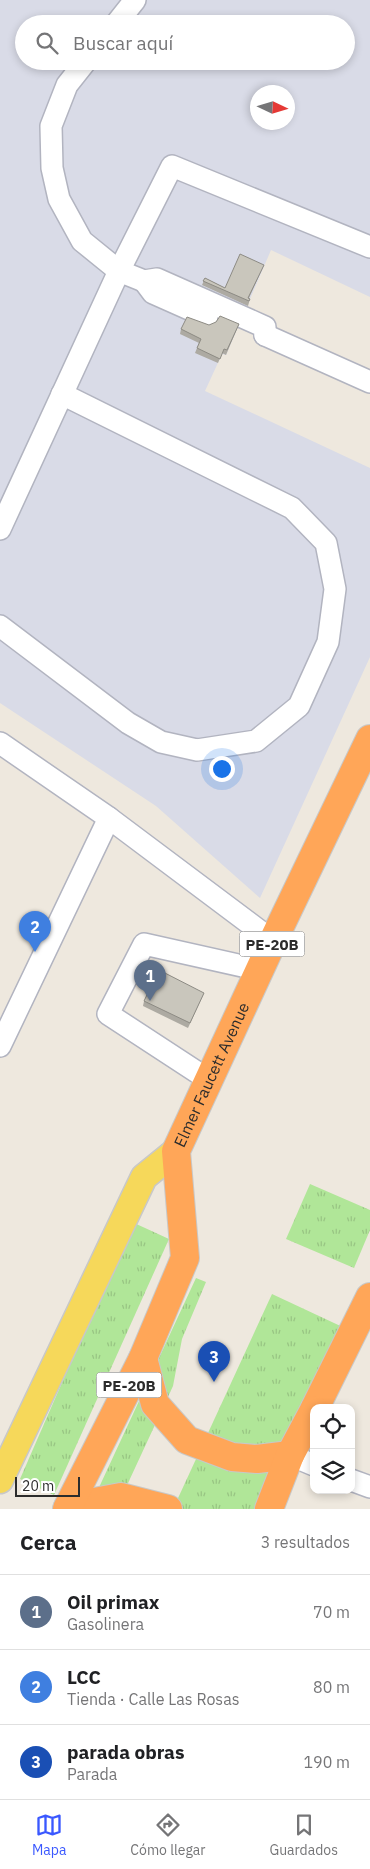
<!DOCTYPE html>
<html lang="es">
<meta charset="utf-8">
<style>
body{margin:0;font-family:"IBM Plex Sans",sans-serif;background:#f6f6f6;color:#202124}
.controls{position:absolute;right:15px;bottom:15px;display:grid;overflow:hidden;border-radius:10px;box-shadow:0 2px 8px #0003}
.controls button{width:45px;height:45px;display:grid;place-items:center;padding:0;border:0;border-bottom:1px solid #e0e0e0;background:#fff;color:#202124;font:25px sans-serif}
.compass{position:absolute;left:250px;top:85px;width:45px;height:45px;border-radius:50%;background:#fff;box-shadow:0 2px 8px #0003;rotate:94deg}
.scale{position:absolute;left:15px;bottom:12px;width:65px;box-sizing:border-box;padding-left:5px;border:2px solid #2c2c2c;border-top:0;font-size:14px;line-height:18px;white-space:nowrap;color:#2c2c2c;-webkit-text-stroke:4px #fff;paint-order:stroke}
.you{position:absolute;left:221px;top:768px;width:18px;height:18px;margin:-12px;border:4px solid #fff;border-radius:50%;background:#1a73e8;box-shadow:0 0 0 8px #1a73e833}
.badge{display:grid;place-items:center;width:32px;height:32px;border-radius:50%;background:#3a58ff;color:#fff;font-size:16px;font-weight:700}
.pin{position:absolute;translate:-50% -41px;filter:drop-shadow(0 1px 2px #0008)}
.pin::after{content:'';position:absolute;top:26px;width:18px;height:15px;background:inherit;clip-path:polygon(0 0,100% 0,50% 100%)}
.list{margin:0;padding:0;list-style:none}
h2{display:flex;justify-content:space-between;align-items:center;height:65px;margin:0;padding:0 20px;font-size:21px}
h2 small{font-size:16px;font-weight:400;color:#757577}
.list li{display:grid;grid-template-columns:32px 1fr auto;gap:15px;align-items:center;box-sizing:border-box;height:75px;padding:0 20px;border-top:1px solid #e0e0e0}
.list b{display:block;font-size:19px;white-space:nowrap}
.list p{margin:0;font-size:16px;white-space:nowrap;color:#757577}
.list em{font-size:16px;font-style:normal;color:#757577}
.icon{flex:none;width:28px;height:28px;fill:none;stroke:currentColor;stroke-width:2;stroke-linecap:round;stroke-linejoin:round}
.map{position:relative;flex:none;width:370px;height:1509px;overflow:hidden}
.search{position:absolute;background:#fff;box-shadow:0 2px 8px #0003;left:15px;right:15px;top:15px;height:55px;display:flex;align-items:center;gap:12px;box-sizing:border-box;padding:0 18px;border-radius:28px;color:#757577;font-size:19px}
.sheet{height:290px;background:#fff}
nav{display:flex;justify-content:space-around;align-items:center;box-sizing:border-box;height:70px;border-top:1px solid #e0e0e0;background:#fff;font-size:14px;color:#757577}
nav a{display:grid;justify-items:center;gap:2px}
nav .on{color:#3a58ff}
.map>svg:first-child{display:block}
.airport{fill:#d9dbe7;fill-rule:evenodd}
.grass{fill:url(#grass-tufts)}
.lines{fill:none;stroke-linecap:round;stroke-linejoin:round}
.minor-casing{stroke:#b2b4c0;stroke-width:24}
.major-casing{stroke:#c8c8c8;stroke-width:29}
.highway-casing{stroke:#c8c8c8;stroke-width:30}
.minor{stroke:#fff;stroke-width:21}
.major{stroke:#f6d85a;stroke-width:26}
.highway{stroke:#ffa658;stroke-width:28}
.wall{fill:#adaaa2}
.building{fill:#c9c6bc;stroke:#8d8b84}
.labels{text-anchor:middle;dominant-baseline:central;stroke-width:4;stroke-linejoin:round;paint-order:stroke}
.shield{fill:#fff;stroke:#6b6b6b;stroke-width:1}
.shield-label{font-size:15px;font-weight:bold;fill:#2c2c2c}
.street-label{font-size:16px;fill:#2c2c2c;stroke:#fff}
</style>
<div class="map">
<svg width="370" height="1509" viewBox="0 0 370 1509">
<defs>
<pattern id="grass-tufts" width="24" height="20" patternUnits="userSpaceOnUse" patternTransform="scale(1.25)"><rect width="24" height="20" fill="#b0e698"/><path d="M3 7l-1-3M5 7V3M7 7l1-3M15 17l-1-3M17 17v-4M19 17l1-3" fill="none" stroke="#98c583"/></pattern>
</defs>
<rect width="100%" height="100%" fill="#eee8de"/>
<path class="airport" d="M0 0H370V297L271 250 226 355 222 354 205 391 370 468V657L260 898 156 806 0 703ZM24 24H346V61H24ZM258 92H288V122H258Z"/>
<g class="grass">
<polygon points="310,1184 370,1210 370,1230 354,1268 286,1239"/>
<polygon points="132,1222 169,1239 54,1495 20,1479"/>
<polygon points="196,1278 206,1282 182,1339 173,1386 116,1509 89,1509"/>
<polygon points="272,1294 349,1330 265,1509 173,1509"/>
</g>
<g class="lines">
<defs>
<g id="minor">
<polyline points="116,24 135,0"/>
<polyline points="86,61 67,85 51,126 52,168 59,199 82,241 119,271 144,281 157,279 265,327 265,335"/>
<polyline points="144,281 153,293 207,317"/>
<polyline points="265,335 370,382"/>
<polyline points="0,529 119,271 172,166 370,247"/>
<polyline points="0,626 128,723 161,742 197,750 256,741 299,706 328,642 335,589 326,543 292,508 62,394"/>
<polyline points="0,743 109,818 273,941"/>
<polyline points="0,1046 109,818"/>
<polyline points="209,1080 108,1014 144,944 260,970"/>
<polyline points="290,1455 314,1465"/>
<polyline points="351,1480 370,1487"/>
</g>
<polyline id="major" points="0,1480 144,1177 176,1151"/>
<g id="highway">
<polyline points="143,1358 155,1404 187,1440 232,1457 257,1459 290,1455"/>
<polyline points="315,1408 370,1297"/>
<polyline points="68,1507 121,1497 168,1509"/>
<path id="s1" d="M67 1509 143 1358 185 1258 176 1151 273 941 370 739"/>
<polyline points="269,1509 290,1455 314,1410"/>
</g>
</defs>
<use href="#minor" class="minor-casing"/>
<use href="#major" class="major-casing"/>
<use href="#highway" class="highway-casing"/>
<use href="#minor" class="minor"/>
<use href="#major" class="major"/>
<use href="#highway" class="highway"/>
</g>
<g class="wall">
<polygon points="264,265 249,298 250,299 248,306 202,285 205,278 225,288"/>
<polygon points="239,324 226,355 222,353 218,363 195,353 199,343 180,334 181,329 209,325"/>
<polygon points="204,993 188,1028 143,1006 144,1001"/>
</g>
<g class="building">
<polygon points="240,254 264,265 248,298 250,299 249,301 203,281 205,278 225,288"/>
<polygon points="220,316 239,324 227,350 224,349 220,359 197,348 201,339 181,329 187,317 209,325 216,322"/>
<polygon points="159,970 204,993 190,1023 144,1001"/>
</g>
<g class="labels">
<g class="shield">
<rect x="239.5" y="931.5" width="65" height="25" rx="4"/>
<rect x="96.5" y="1372.5" width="65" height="25" rx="4"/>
</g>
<g class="shield-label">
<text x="272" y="944">PE-20B</text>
<text x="129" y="1385">PE-20B</text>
</g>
<g class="street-label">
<text stroke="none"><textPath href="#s1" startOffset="469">Elmer Faucett Avenue</textPath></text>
</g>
</g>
</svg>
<div class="controls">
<button><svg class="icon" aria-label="locate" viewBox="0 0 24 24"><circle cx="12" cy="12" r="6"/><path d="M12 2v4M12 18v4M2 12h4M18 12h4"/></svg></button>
<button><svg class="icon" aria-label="layers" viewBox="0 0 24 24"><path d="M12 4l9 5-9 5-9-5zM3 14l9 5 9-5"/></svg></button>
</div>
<svg class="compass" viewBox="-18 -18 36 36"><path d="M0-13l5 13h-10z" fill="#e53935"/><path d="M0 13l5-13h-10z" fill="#757577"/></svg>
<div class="scale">20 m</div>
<div class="you"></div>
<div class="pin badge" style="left:150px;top:1001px;background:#5c6f8a">1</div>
<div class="pin badge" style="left:35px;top:952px;background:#3f7fe0">2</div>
<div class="pin badge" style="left:214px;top:1382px;background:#1a4fb4">3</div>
<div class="search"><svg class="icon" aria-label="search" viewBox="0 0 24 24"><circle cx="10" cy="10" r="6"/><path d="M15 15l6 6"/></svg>Buscar aquí</div>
</div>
<section class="sheet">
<h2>Cerca<small>3 resultados</small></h2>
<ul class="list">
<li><span class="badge" style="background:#5c6f8a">1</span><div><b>Oil primax</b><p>Gasolinera</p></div><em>70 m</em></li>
<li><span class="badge" style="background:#3f7fe0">2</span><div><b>LCC</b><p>Tienda · Calle Las Rosas</p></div><em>80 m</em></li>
<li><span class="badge" style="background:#1a4fb4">3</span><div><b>parada obras</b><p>Parada</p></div><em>190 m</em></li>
</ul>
</section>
<nav>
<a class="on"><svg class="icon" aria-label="map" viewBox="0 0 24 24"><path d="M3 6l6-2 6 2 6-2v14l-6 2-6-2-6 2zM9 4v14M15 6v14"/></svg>Mapa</a>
<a><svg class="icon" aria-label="directions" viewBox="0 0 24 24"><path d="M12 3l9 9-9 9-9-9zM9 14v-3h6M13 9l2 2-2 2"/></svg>Cómo llegar</a>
<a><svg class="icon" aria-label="saved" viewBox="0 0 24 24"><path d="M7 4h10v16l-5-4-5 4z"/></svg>Guardados</a>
</nav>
